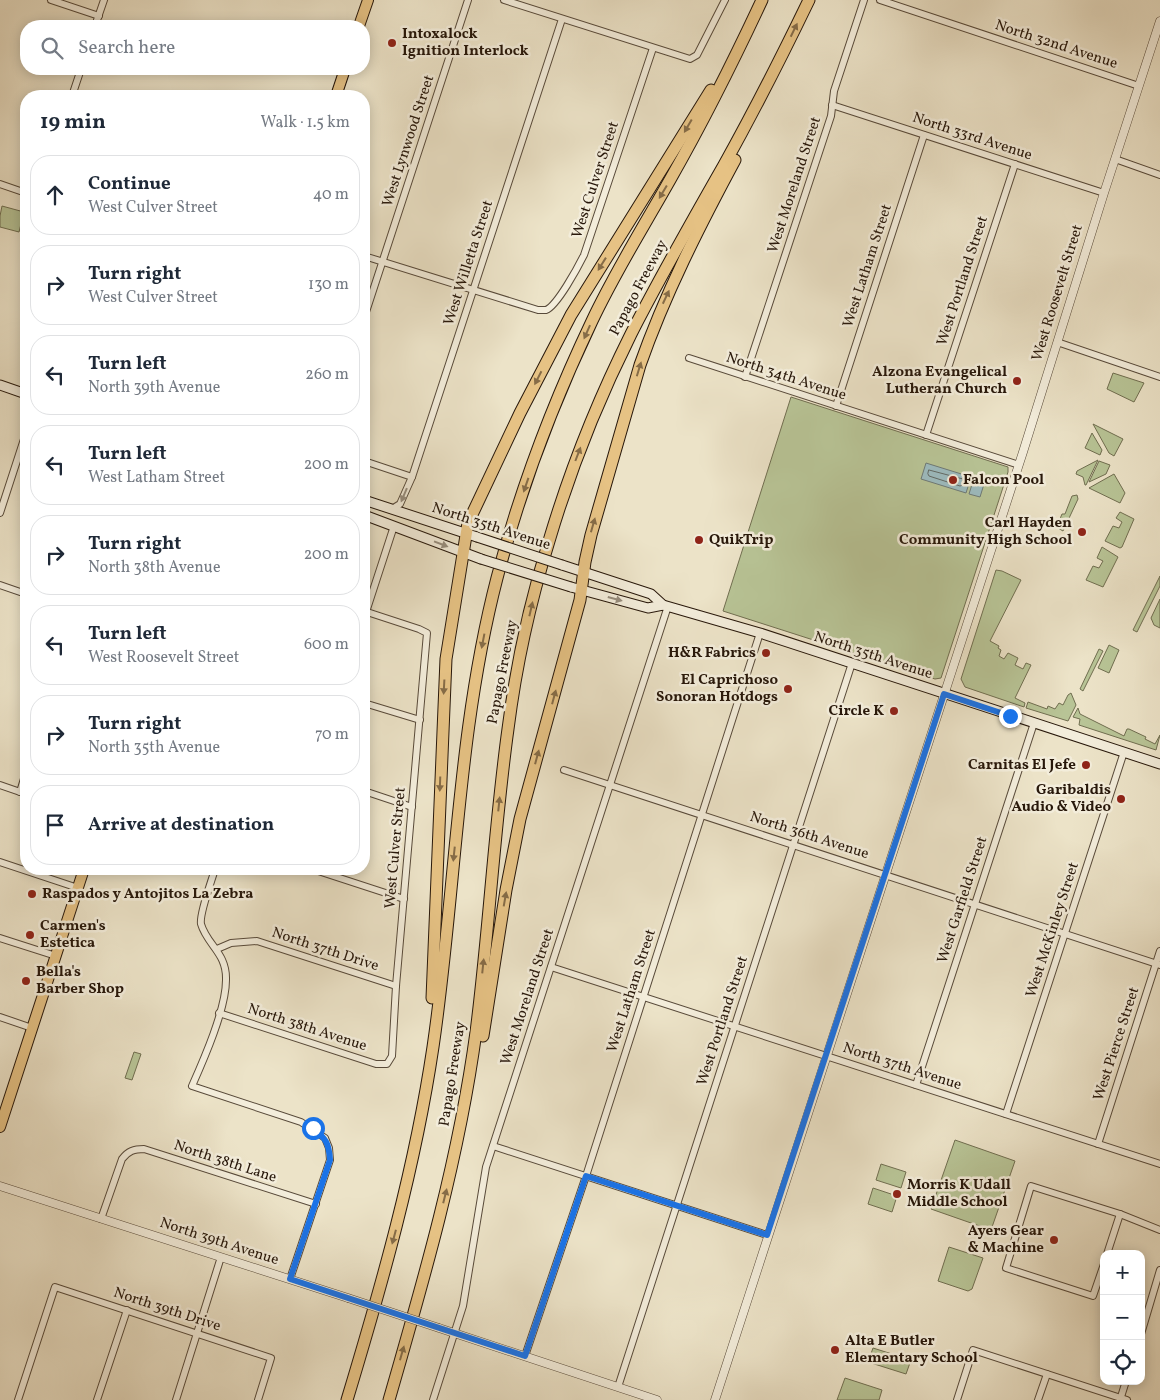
<!DOCTYPE html>
<meta charset="utf-8">
<style>
body{margin:0;font-family:Vollkorn,serif;background:#f6f6f7;color:#1f2937}
.controls{position:absolute;right:15px;bottom:15px;display:grid;overflow:hidden;border-radius:10px;box-shadow:0 2px 12px #0003}
.controls button{width:45px;height:45px;display:grid;place-items:center;padding:0;border:0;border-bottom:1px solid #e0e1e3;background:#fff;color:#1f2937;font:25px sans-serif}
.stop{position:absolute;width:15px;height:15px;margin:-11px;border:4px solid #1a73e8;border-radius:50%;background:#fff}
.stop.end{background:#1a73e8;border-color:#fff;box-shadow:0 1px 5px #0008}
.list{margin:0;padding:0;list-style:none}
h2{display:flex;justify-content:space-between;align-items:center;height:65px;margin:0;padding:0 20px;font-size:21px}
h2 small{font-size:16px;font-weight:400;color:#747a83}
.list li{display:grid;grid-template-columns:32px 1fr auto;gap:15px;align-items:center;box-sizing:border-box;height:80px;margin:0 10px 10px;padding:0 10px;border:1px solid #e0e1e3;border-radius:20px}
.list b{display:block;font-size:19px;white-space:nowrap}
.list p{margin:0;font-size:16px;white-space:nowrap;color:#747a83}
.list em{font-size:16px;font-style:normal;color:#747a83}
.icon{flex:none;width:28px;height:28px;fill:none;stroke:currentColor;stroke-width:2;stroke-linecap:round;stroke-linejoin:round}
.map{position:relative;flex:none;width:1160px;height:1400px;overflow:hidden}
.search{position:absolute;background:#fff;box-shadow:0 2px 12px #0003;left:20px;top:20px;width:350px;height:55px;display:flex;align-items:center;gap:12px;box-sizing:border-box;padding:0 18px;border-radius:20px;color:#747a83;font-size:19px}
.panel{position:absolute;background:#fff;box-shadow:0 2px 12px #0003;left:20px;top:90px;width:350px;height:785px;border-radius:20px}
.map>svg:first-child{display:block}
.green{fill:#b8c496;stroke:#706e50}
.water{fill:#9dbcc0;stroke:#6e7a77}
.lines{fill:none;stroke-linecap:round;stroke-linejoin:round}
.shore{stroke:#626a65;stroke-width:1}
.minor-casing{stroke:#584a3a;stroke-width:8}
.tertiary-casing{stroke:#584a3a;stroke-width:9}
.secondary-casing{stroke:#27170a;stroke-width:11}
.primary-casing{stroke:#27170a;stroke-width:12}
.motorway-casing{stroke:#27170a;stroke-width:13}
.minor{stroke:#f3eddb;stroke-width:6}
.tertiary{stroke:#f3eddb;stroke-width:8}
.secondary{stroke:#f3eddb;stroke-width:9}
.primary{stroke:#e6c284;stroke-width:10}
.motorway{stroke:#e6c284;stroke-width:11}
.tertiary-bridge-casing{stroke:#584a3a;stroke-width:9;stroke-linecap:butt}
.secondary-bridge-casing{stroke:#27170a;stroke-width:11;stroke-linecap:butt}
.tertiary-bridge{stroke:#f3eddb;stroke-width:8}
.secondary-bridge{stroke:#f3eddb;stroke-width:9}
.oneway{fill:#866c47}
.oneway2{fill:#978d7d}
.route{stroke:#1a73e8;stroke-width:6}
.poi-dot{fill:#8f2418;stroke:#f3eddb;stroke-width:2}
.labels{text-anchor:middle;dominant-baseline:central;stroke-width:5;stroke-linejoin:round;paint-order:stroke}
.poi-label{font-size:15px;font-weight:bold;fill:#27170a;stroke:#f3eddb;text-anchor:start}
.street-label{font-size:15px;fill:#27170a;stroke:#f3eddb}
</style>
<div class="map">
<svg width="1160" height="1400" viewBox="0 0 1160 1400">
<rect width="100%" height="100%" fill="#ece3c8"/>
<filter id="stains"><feTurbulence type="fractalNoise" baseFrequency=".004" numOctaves="4"/><feColorMatrix values="0 0 0 0 .2 0 0 0 0 .09 0 0 0 0 .02 0 0 0 .5 -.17"/></filter>
<radialGradient id="worn" r=".72"><stop offset=".6" stop-color="#630" stop-opacity="0"/><stop offset="1" stop-color="#630" stop-opacity=".3"/></radialGradient>
<g class="green">
<polygon points="2,206 24,212 19,232 0,227 0,216"/>
<polygon points="1113,373 1144,383 1134,402 1107,389"/>
<polygon points="791,397 1008,467 1008,472 941,678 935,679 723,611"/>
<polygon points="1093,424 1123,439 1114,456 1109,453"/>
<polygon points="1092,433 1102,450 1100,455 1085,448"/>
<polygon points="1098,460 1086,485 1085,485 1083,477 1076,474 1077,471"/>
<polygon points="1099,461 1110,465 1106,474 1089,482"/>
<polygon points="1114,474 1125,493 1120,503 1089,488"/>
<polygon points="1077,495 1078,499 1063,531 1056,527 1057,526 1062,514 1065,514 1072,496"/>
<polygon points="1120,512 1134,519 1122,547 1120,548 1105,541 1113,526 1119,528 1122,522 1116,518"/>
<polygon points="1102,547 1118,557 1103,587 1086,580 1093,566 1099,568 1103,561 1097,558"/>
<polygon points="996,570 1002,571 1021,580 990,641 999,646 998,648 1001,650 999,656 1004,659 1008,653 1018,658 1015,665 1023,669 1026,663 1031,665 1015,698 1025,703 1024,707 965,687 961,679"/>
<polygon points="1160,576 1160,586 1137,632 1133,630"/>
<polygon points="1160,599 1160,628 1154,625 1151,618"/>
<polygon points="1109,645 1119,650 1109,673 1098,668"/>
<polygon points="1099,649 1103,651 1083,691 1080,689"/>
<polygon points="1071,693 1076,705 1068,721 1026,708 1028,702 1047,709 1048,706 1055,709 1059,703 1063,705 1068,695"/>
<polygon points="1078,708 1080,714 1124,736 1127,729 1129,729 1146,737 1145,739 1155,744 1160,735 1156,750 1079,725 1080,719 1073,717"/>
<polygon points="134,1052 141,1054 132,1080 125,1078"/>
<polygon points="955,1140 1015,1161 991,1230 931,1209"/>
<polygon points="881,1164 906,1172 901,1188 876,1180"/>
<polygon points="873,1188 897,1196 892,1212 868,1204"/>
<polygon points="949,1247 983,1258 972,1289 968,1291 938,1281"/>
<polygon points="873,1348 911,1360 906,1374 868,1362"/>
<polygon points="845,1378 882,1390 879,1400 837,1400"/>
</g>
<g class="water">
<polygon points="926,463 971,477 966,493 921,479"/>
<polygon points="974,478 985,481 980,497 969,494"/>
</g>
<g class="lines">
<polygon class="shore" points="929,470 963,479 963,485 960,486 929,476 928,474"/>
<defs>
<g id="minor">
<polyline points="51,0 99,16"/>
<polyline points="504,0 690,59 697,55 725,0"/>
<polyline points="880,0 1139,86"/>
<polyline points="95,26 104,0"/>
<polyline points="72,96 81,69"/>
<polyline points="832,105 1104,193"/>
<polyline points="1115,159 1160,175"/>
<polyline points="0,184 26,193"/>
<path d="M364 256 538 310C538 310 545 310 546 310 557 306 578 267 584 255L653 48"/>
<polyline points="364,318 468,0"/>
<polyline points="1057,342 1160,377"/>
<polyline points="689,358 1019,465"/>
<polyline points="745,377 831,116 834,91 864,0"/>
<polyline points="836,406 924,135"/>
<polyline points="926,435 1015,164"/>
<polyline points="364,461 412,477"/>
<polyline points="392,509 400,504 412,477 562,19"/>
<polyline points="0,513 26,433"/>
<polyline points="0,585 26,594"/>
<polyline points="366,612 394,526"/>
<polyline points="364,703 420,720"/>
<polyline points="564,770 1160,965"/>
<polyline points="0,785 26,794"/>
<polyline points="364,791 412,807"/>
<polyline points="20,792 26,772"/>
<polyline points="0,862 78,888"/>
<path d="M215 869C212 880 199 914 201 924 207 945 227 953 226 980 226 1009 204 1059 192 1086L301 1122 325 1138 329 1148 330 1160 290 1279"/>
<polyline points="312,869 404,899"/>
<polyline points="0,938 56,956"/>
<polyline points="217,949 231,943 257,941 396,986"/>
<polyline points="551,967 1160,1164"/>
<polyline points="219,1013 376,1064 387,1064 392,1056 396,986 427,633 419,629 364,611"/>
<polyline points="0,1017 32,1028"/>
<polyline points="916,1085 1034,723"/>
<polyline points="1006,1114 1124,752"/>
<polyline points="1098,1144 1160,951"/>
<polyline points="493,1146 767,1235"/>
<path d="M101 1219 122 1159C128 1151 134 1149 144 1149L316 1204"/>
<polyline points="1107,1254 1120,1214"/>
<polyline points="1104,1264 1093,1296 1006,1268 1031,1186 1120,1214 1160,1230"/>
<polyline points="1141,1334 1160,1270"/>
<polyline points="525,1356 586,1176 760,633"/>
<polyline points="618,1387 852,663"/>
<polyline points="18,1400 55,1287 271,1358 258,1400"/>
<polyline points="97,1400 127,1310"/>
<polyline points="176,1400 221,1257"/>
<polyline points="433,1400 463,1306 486,1167 668,606"/>
<polyline points="957,1400 973,1350 1127,1400"/>
<polyline points="1038,1400 1047,1374"/>
<polyline points="1120,1400 1126,1381"/>
</g>
<g id="tertiary">
<polyline points="0,1186 348,1298"/>
<polyline points="439,1328 657,1400"/>
<polyline points="715,1400 1023,452 1104,193 1160,21"/>
</g>
<g id="secondary">
<polyline points="0,385 26,394"/>
<polyline points="364,500 477,537"/>
<polyline points="364,515 481,559"/>
<polyline points="562,565 651,594 663,605 760,633 1160,764"/>
<polyline points="571,587 648,608 663,605"/>
</g>
<g id="primary">
<polyline points="359,26 368,0"/>
<polyline points="336,96 345,69"/>
<polyline points="0,1127 84,869"/>
</g>
<g id="motorway">
<polyline points="432,998 446,659 468,523 520,413 571,315 711,90"/>
<path d="M483 1036 506 890 520 819 580 600 585 562 591 535 640 365C665 294 699 227 735 160"/>
<path d="M347 1400C382 1284 415 1168 433 1047 456 891 457 732 497 578 520 490 553 403 592 321 615 272 644 226 671 178 704 120 734 60 762 0"/>
<path d="M389 1400C424 1279 459 1158 476 1032 489 931 494 830 508 729 516 666 530 602 549 541 570 470 598 400 631 334 660 277 692 221 724 165 754 111 782 56 809 0"/>
</g>
</defs>
<use href="#minor" class="minor-casing"/>
<use href="#tertiary" class="tertiary-casing"/>
<use href="#secondary" class="secondary-casing"/>
<use href="#primary" class="primary-casing"/>
<use href="#motorway" class="motorway-casing"/>
<use href="#minor" class="minor"/>
<use href="#tertiary" class="tertiary"/>
<use href="#secondary" class="secondary"/>
<use href="#primary" class="primary"/>
<use href="#motorway" class="motorway"/>
<defs>
<polyline id="tertiary-bridge" points="348,1298 439,1328"/>
<g id="secondary-bridge">
<polyline points="477,537 562,565"/>
<polyline points="481,559 571,587"/>
</g>
</defs>
<use href="#tertiary-bridge" class="tertiary-bridge-casing"/>
<use href="#secondary-bridge" class="secondary-bridge-casing"/>
<use href="#tertiary-bridge" class="tertiary-bridge"/>
<use href="#secondary-bridge" class="secondary-bridge"/>
</g>
<defs><path id="oneway-solid" d="M-6-.8H1V-3.2L6.5 0L1 3.2V.8H-6Z" transform="scale(1.25)"/></defs>
<g class="oneway">
<use href="#oneway-solid" transform="translate(794 30) rotate(-64)"/>
<use href="#oneway-solid" transform="translate(688 126) rotate(120)"/>
<use href="#oneway-solid" transform="translate(663 192) rotate(121)"/>
<use href="#oneway-solid" transform="translate(602 264) rotate(122)"/>
<use href="#oneway-solid" transform="translate(666 297) rotate(-65)"/>
<use href="#oneway-solid" transform="translate(587 332) rotate(114)"/>
<use href="#oneway-solid" transform="translate(639 369) rotate(-73)"/>
<use href="#oneway-solid" transform="translate(538 378) rotate(117)"/>
<use href="#oneway-solid" transform="translate(578 454) rotate(-69)"/>
<use href="#oneway-solid" transform="translate(526 485) rotate(109)"/>
<use href="#oneway-solid" transform="translate(593 525) rotate(-74)"/>
<use href="#oneway-solid" transform="translate(531 609) rotate(-77)"/>
<use href="#oneway-solid" transform="translate(483 641) rotate(101)"/>
<use href="#oneway-solid" transform="translate(444 687) rotate(93)"/>
<use href="#oneway-solid" transform="translate(554 697) rotate(-75)"/>
<use href="#oneway-solid" transform="translate(537 757) rotate(-75)"/>
<use href="#oneway-solid" transform="translate(440 784) rotate(92)"/>
<use href="#oneway-solid" transform="translate(499 804) rotate(-84)"/>
<use href="#oneway-solid" transform="translate(454 854) rotate(96)"/>
<use href="#oneway-solid" transform="translate(505 899) rotate(-80)"/>
<use href="#oneway-solid" transform="translate(483 966) rotate(-84)"/>
<use href="#oneway-solid" transform="translate(445 1196) rotate(-76)"/>
<use href="#oneway-solid" transform="translate(394 1237) rotate(105)"/>
<use href="#oneway-solid" transform="translate(402 1353) rotate(-74)"/>
</g>
<g class="oneway2">
<use href="#oneway-solid" transform="translate(404 495) rotate(113)"/>
<use href="#oneway-solid" transform="translate(441 544) rotate(21)"/>
<use href="#oneway-solid" transform="translate(615 599) rotate(15)"/>
</g>
<g class="lines">
<path class="route" d="M313 1128C326 1139 329 1143 330 1160L290 1279 525 1356 586 1176 767 1235 944 694 1010 716"/>
</g>
<g class="poi-dot">
<circle cx="392" cy="43" r="5"/>
<circle cx="1017" cy="381" r="5"/>
<circle cx="953" cy="480" r="5"/>
<circle cx="1082" cy="532" r="5"/>
<circle cx="699" cy="540" r="5"/>
<circle cx="766" cy="653" r="5"/>
<circle cx="788" cy="689" r="5"/>
<circle cx="894" cy="711" r="5"/>
<circle cx="1086" cy="765" r="5"/>
<circle cx="1121" cy="799" r="5"/>
<circle cx="32" cy="894" r="5"/>
<circle cx="30" cy="935" r="5"/>
<circle cx="26" cy="981" r="5"/>
<circle cx="897" cy="1194" r="5"/>
<circle cx="1054" cy="1240" r="5"/>
<circle cx="835" cy="1350" r="5"/>
</g>
<g class="labels">
<g class="poi-label">
<text x="402" y="34">Intoxalock<tspan x="402" dy="17">Ignition Interlock</tspan></text>
<text x="1007" y="372" text-anchor="end">Alzona Evangelical<tspan x="1007" dy="17">Lutheran Church</tspan></text>
<text x="963" y="480">Falcon Pool</text>
<text x="1072" y="523" text-anchor="end">Carl Hayden<tspan x="1072" dy="17">Community High School</tspan></text>
<text x="709" y="540">QuikTrip</text>
<text x="756" y="653" text-anchor="end">H&amp;R Fabrics</text>
<text x="778" y="680" text-anchor="end">El Caprichoso<tspan x="778" dy="17">Sonoran Hotdogs</tspan></text>
<text x="884" y="711" text-anchor="end">Circle K</text>
<text x="1076" y="765" text-anchor="end">Carnitas El Jefe</text>
<text x="1111" y="790" text-anchor="end">Garibaldis<tspan x="1111" dy="17">Audio &amp; Video</tspan></text>
<text x="42" y="894">Raspados y Antojitos La Zebra</text>
<text x="40" y="926">Carmen's<tspan x="40" dy="17">Estetica</tspan></text>
<text x="36" y="972">Bella's<tspan x="36" dy="17">Barber Shop</tspan></text>
<text x="907" y="1185">Morris K Udall<tspan x="907" dy="17">Middle School</tspan></text>
<text x="1044" y="1231" text-anchor="end">Ayers Gear<tspan x="1044" dy="17">&amp; Machine</tspan></text>
<text x="845" y="1341">Alta E Butler<tspan x="845" dy="17">Elementary School</tspan></text>
</g>
<g class="street-label">
<text transform="translate(1056 45) rotate(18)">North 32nd Avenue</text>
<text transform="translate(972 137) rotate(18)">North 33rd Avenue</text>
<text transform="translate(409 141) rotate(-72)">West Lynwood Street</text>
<text transform="translate(596 180) rotate(-72)">West Culver Street</text>
<text transform="translate(795 185) rotate(-72)">West Moreland Street</text>
<text transform="translate(469 263) rotate(-72)">West Willetta Street</text>
<text transform="translate(868 266) rotate(-72)">West Latham Street</text>
<text transform="translate(963 281) rotate(-72)">West Portland Street</text>
<text transform="translate(639 288) rotate(-62)">Papago Freeway</text>
<text transform="translate(1058 293) rotate(-73)">West Roosevelt Street</text>
<text transform="translate(786 377) rotate(18)">North 34th Avenue</text>
<text transform="translate(491 527) rotate(18)">North 35th Avenue</text>
<text transform="translate(873 656) rotate(18)">North 35th Avenue</text>
<text transform="translate(503 672) rotate(-79)">Papago Freeway</text>
<text transform="translate(809 836) rotate(18)">North 36th Avenue</text>
<text transform="translate(396 848) rotate(-85)">West Culver Street</text>
<text transform="translate(963 900) rotate(-72)">West Garfield Street</text>
<text transform="translate(1053 930) rotate(-72)">West McKinley Street</text>
<text transform="translate(325 950) rotate(18)">North 37th Drive</text>
<text transform="translate(632 991) rotate(-72)">West Latham Street</text>
<text transform="translate(528 997) rotate(-72)">West Moreland Street</text>
<text transform="translate(723 1021) rotate(-72)">West Portland Street</text>
<text transform="translate(307 1028) rotate(18)">North 38th Avenue</text>
<text transform="translate(1117 1044) rotate(-72)">West Pierce Street</text>
<text transform="translate(902 1067) rotate(18)">North 37th Avenue</text>
<text transform="translate(453 1074) rotate(-81)">Papago Freeway</text>
<text transform="translate(225 1162) rotate(18)">North 38th Lane</text>
<text transform="translate(219 1242) rotate(18)">North 39th Avenue</text>
<text transform="translate(167 1310) rotate(18)">North 39th Drive</text>
</g>
</g>
<rect width="100%" height="100%" filter="url(#stains)"/>
<rect width="100%" height="100%" fill="url(#worn)"/>
</svg>
<div class="controls">
<button>+</button>
<button>−</button>
<button><svg class="icon" aria-label="locate" viewBox="0 0 24 24"><circle cx="12" cy="12" r="6"/><path d="M12 2v4M12 18v4M2 12h4M18 12h4"/></svg></button>
</div>
<div class="stop" style="left:313px;top:1128px"></div>
<div class="stop end" style="left:1010px;top:716px"></div>
<div class="search"><svg class="icon" aria-label="search" viewBox="0 0 24 24"><circle cx="10" cy="10" r="6"/><path d="M15 15l6 6"/></svg>Search here</div>
<section class="panel">
<h2>19 min<small>Walk · 1.5 km</small></h2>
<ul class="list">
<li><svg class="icon" aria-label="ahead" viewBox="0 0 24 24"><path d="M12 20V5M6 11l6-6 6 6"/></svg><div><b>Continue</b><p>West Culver Street</p></div><em>40 m</em></li>
<li><svg class="icon" aria-label="right" viewBox="0 0 24 24"><path d="M7 20v-9h11M14 6l5 5-5 5"/></svg><div><b>Turn right</b><p>West Culver Street</p></div><em>130 m</em></li>
<li><svg class="icon" aria-label="left" viewBox="0 0 24 24"><path d="M17 20v-9H6M10 6l-5 5 5 5"/></svg><div><b>Turn left</b><p>North 39th Avenue</p></div><em>260 m</em></li>
<li><svg class="icon" aria-label="left" viewBox="0 0 24 24"><path d="M17 20v-9H6M10 6l-5 5 5 5"/></svg><div><b>Turn left</b><p>West Latham Street</p></div><em>200 m</em></li>
<li><svg class="icon" aria-label="right" viewBox="0 0 24 24"><path d="M7 20v-9h11M14 6l5 5-5 5"/></svg><div><b>Turn right</b><p>North 38th Avenue</p></div><em>200 m</em></li>
<li><svg class="icon" aria-label="left" viewBox="0 0 24 24"><path d="M17 20v-9H6M10 6l-5 5 5 5"/></svg><div><b>Turn left</b><p>West Roosevelt Street</p></div><em>600 m</em></li>
<li><svg class="icon" aria-label="right" viewBox="0 0 24 24"><path d="M7 20v-9h11M14 6l5 5-5 5"/></svg><div><b>Turn right</b><p>North 35th Avenue</p></div><em>70 m</em></li>
<li><svg class="icon" aria-label="arrive" viewBox="0 0 24 24"><path d="M6 21V4h12l-3 4 3 4H6"/></svg><div><b>Arrive at destination</b></div></li>
</ul>
</section>
</div>
